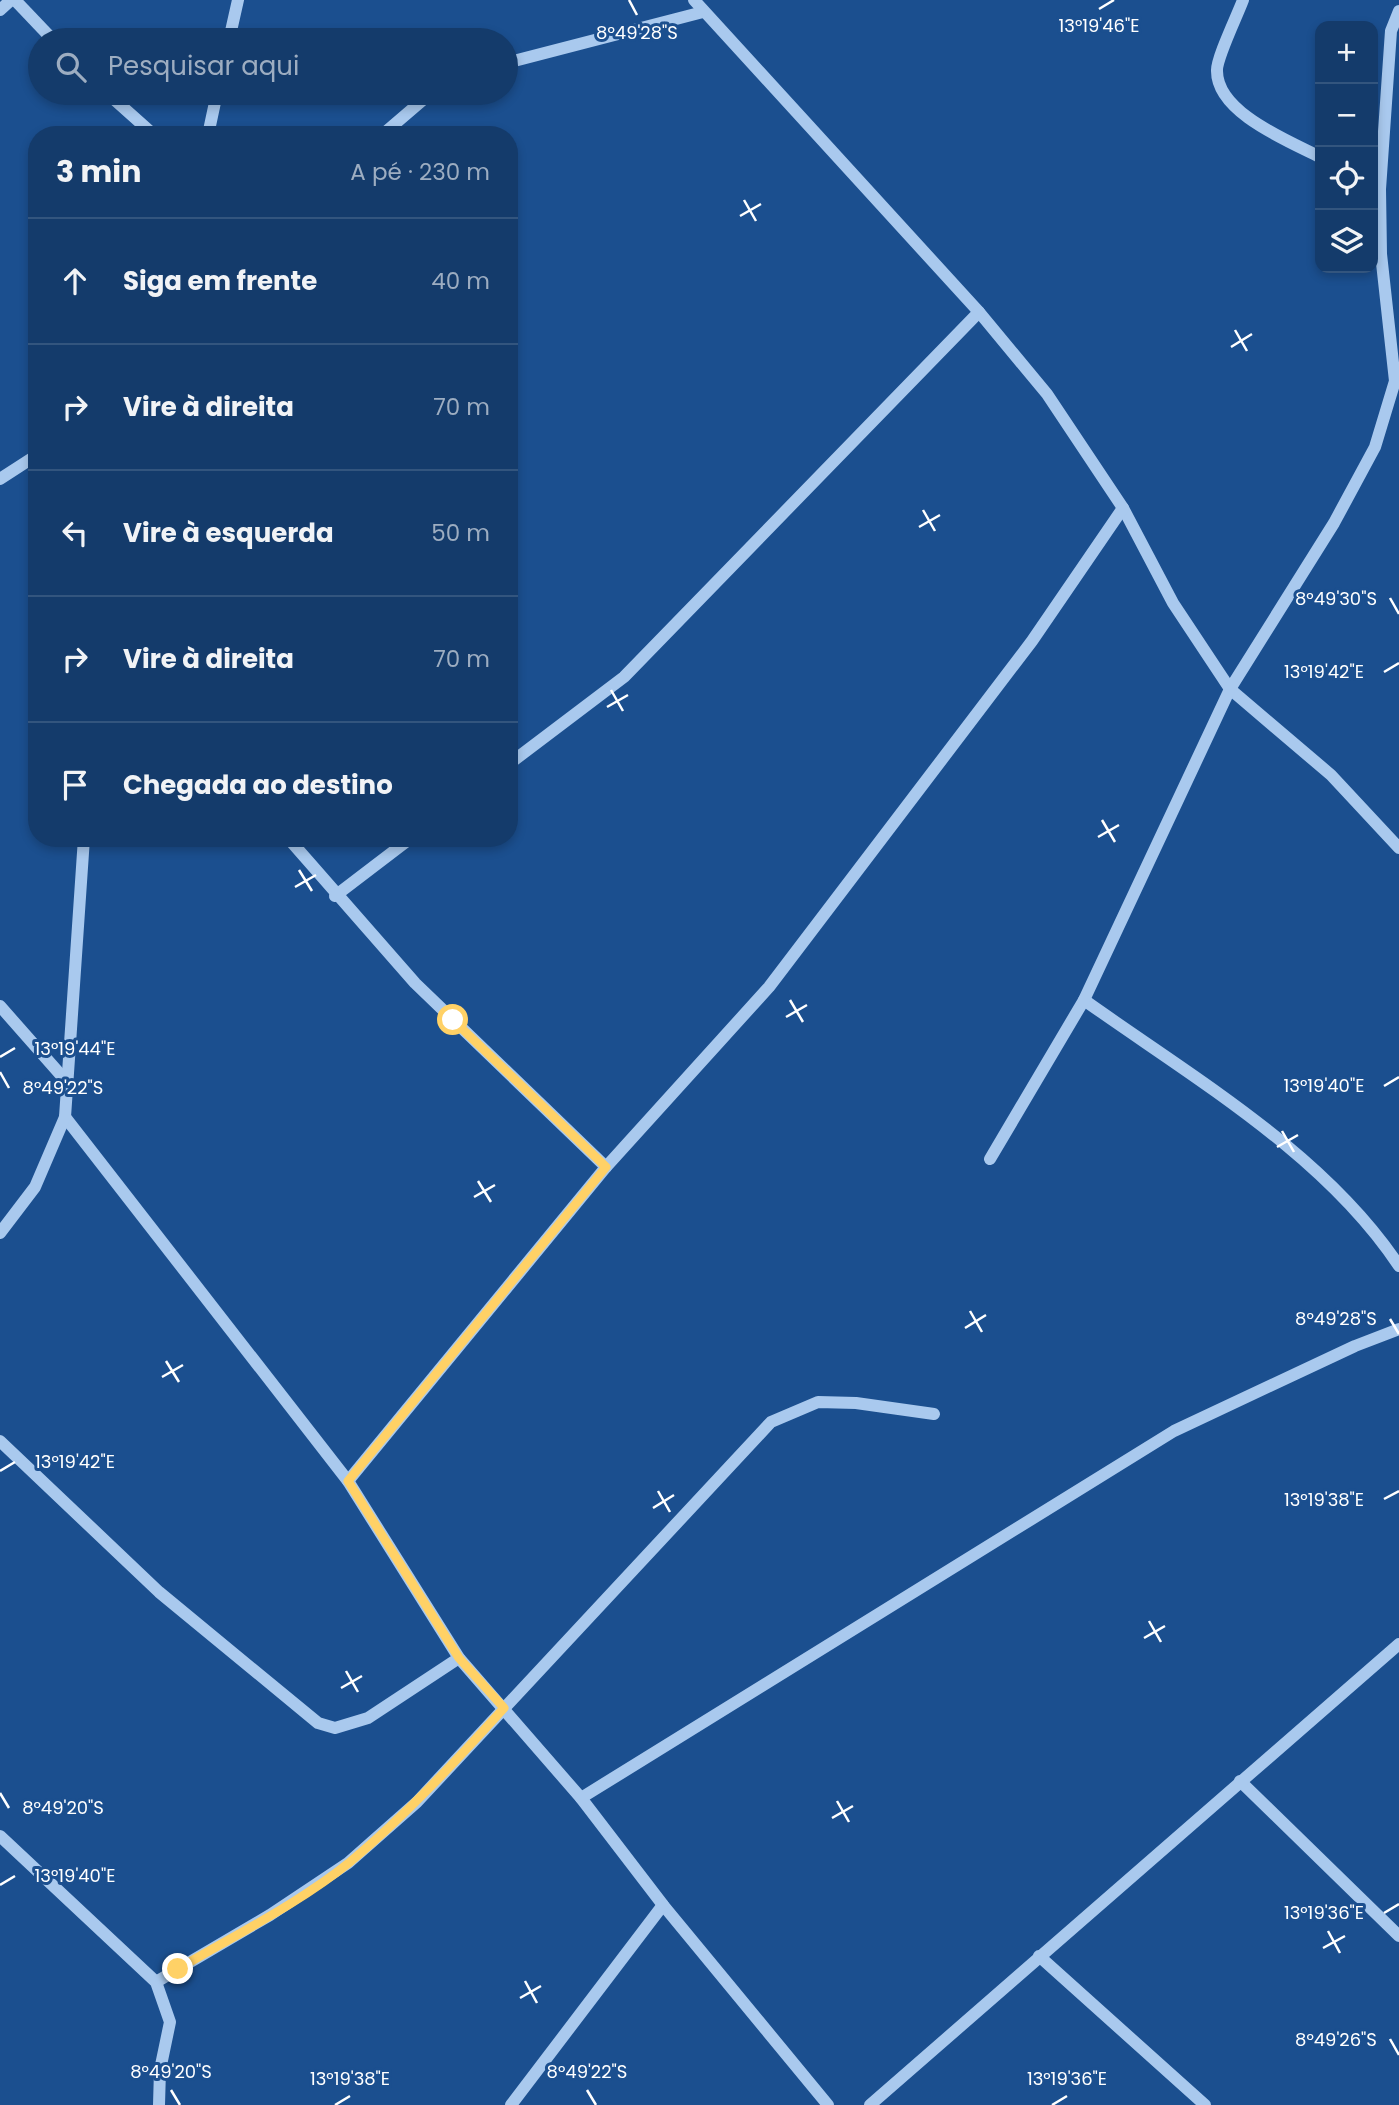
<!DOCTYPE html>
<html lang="pt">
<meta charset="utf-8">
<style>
body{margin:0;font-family:Poppins,sans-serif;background:#1d4271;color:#f1f3f6}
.controls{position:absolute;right:21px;top:21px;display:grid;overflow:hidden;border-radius:14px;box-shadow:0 4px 10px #0003}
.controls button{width:63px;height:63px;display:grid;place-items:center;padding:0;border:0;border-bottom:2px solid #33557e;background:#143b6b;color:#f1f3f6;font:35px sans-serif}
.stop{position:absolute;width:21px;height:21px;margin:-16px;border:5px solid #ffd166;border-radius:50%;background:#fff}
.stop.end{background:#ffd166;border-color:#fff;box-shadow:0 2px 7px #0008}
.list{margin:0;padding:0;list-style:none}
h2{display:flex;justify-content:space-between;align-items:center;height:91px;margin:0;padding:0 28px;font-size:30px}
h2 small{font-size:23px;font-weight:400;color:#9dadc1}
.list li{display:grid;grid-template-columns:46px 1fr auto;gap:21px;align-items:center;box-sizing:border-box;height:126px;padding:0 28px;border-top:2px solid #33557e}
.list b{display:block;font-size:26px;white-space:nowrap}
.list em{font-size:23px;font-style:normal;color:#9dadc1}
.icon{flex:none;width:38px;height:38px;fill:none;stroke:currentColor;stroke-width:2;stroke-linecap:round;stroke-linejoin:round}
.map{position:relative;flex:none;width:1399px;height:2105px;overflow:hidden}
.search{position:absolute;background:#143b6b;box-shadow:0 4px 10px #0003;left:28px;top:28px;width:490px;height:77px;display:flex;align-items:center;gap:18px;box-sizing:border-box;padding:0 24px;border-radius:38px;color:#9dadc1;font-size:26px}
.panel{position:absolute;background:#143b6b;box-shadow:0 4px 10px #0003;left:28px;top:126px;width:490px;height:721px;border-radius:28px}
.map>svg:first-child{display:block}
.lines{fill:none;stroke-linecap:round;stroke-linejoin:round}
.minor{stroke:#a9c9ee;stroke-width:12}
.route{stroke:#ffd166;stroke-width:9}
.ticks{fill:none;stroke:#fff;stroke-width:2.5}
.ticks-label{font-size:18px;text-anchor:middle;fill:#fff;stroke:#1b4f8f;stroke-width:6;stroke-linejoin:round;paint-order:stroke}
</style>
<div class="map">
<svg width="1399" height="2105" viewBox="0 0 1399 2105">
<rect width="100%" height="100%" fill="#1b4f8f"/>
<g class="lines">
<g class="minor">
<polyline points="15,0 53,40"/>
<polyline points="694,0 979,312 1047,394 1123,508 1173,603 1230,689 1331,775 1399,848"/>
<path d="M1243 0C1238 14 1216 59 1217 71 1217 113 1289 141 1320 157"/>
<polyline points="0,10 11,0"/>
<polyline points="229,40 238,0"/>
<polyline points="506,63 703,12"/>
<polyline points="107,93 154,135"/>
<polyline points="208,135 217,93"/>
<polyline points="382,135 431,93"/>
<polyline points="0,479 37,455"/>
<polyline points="509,764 624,677 979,312"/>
<polyline points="288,838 415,983 606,1167"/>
<polyline points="335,896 411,838"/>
<path d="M1084 1000C1192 1077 1325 1154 1399 1266"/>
<polyline points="0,1006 67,1082"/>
<polyline points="65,1117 348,1481 459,1658 581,1798 663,1905 828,2105"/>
<polyline points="990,1159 1084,1000 1230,689 1334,523 1375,447 1395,381 1381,254 1380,189 1391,31 1399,11"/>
<polyline points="0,1233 35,1187 65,1117 84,838"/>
<polyline points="0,1441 159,1592 318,1723 335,1728 368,1718 459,1658"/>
<polyline points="348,1481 606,1167 769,987 1032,641 1123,508"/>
<polyline points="1240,1781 1399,1936"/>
<polyline points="581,1798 1174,1431 1355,1346 1399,1329"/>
<polyline points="0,1836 156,1982 170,2022 160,2070 159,2105"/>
<polyline points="1039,1956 1205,2105"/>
<polyline points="156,1982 270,1915 348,1863 417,1802 771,1422 818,1402 856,1403 934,1414"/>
<polyline points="511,2105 663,1905"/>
<polyline points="870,2105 1399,1644"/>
</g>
</g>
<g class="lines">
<path class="route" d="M178 1969C235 1935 298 1904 350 1862 406 1815 455 1762 504 1708L459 1658 348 1481 606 1167 453 1020"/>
</g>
<path class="ticks" d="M629 0 637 15M1099 9 1114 0M744 200 756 221M740 216 761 204M1235 330 1247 351M1231 347 1252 334M923 510 935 531M919 527 940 515M1390 598 1399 614M1384 672 1399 663M611 690 623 711M607 707 628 695M1102 820 1115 842M1098 837 1119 825M299 870 312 891M295 887 316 875M790 1000 803 1022M786 1017 807 1005M0 1057 15 1048M0 1072 9 1088M1384 1086 1399 1077M1282 1131 1294 1152M1277 1147 1298 1135M478 1181 491 1202M474 1197 495 1185M970 1311 982 1332M1390 1319 1399 1334M965 1328 986 1315M166 1361 179 1382M162 1377 183 1365M0 1471 15 1462M658 1491 670 1512M1384 1499 1399 1491M653 1508 674 1495M1149 1621 1161 1642M1144 1638 1165 1626M346 1671 358 1692M341 1688 362 1676M0 1793 9 1808M837 1801 849 1822M832 1818 853 1806M0 1885 15 1876M1384 1913 1399 1904M1328 1931 1340 1953M1323 1948 1345 1936M525 1981 537 2003M520 1998 541 1986M1390 2039 1399 2055M171 2090 180 2105M587 2090 596 2105M335 2105 350 2096M1052 2105 1067 2096"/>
<g class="ticks-label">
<text x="1099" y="32">13°19'46"E</text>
<text x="637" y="39">8°49'28"S</text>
<text x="1336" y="605">8°49'30"S</text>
<text x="1324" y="678">13°19'42"E</text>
<text x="75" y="1055">13°19'44"E</text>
<text x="1324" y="1092">13°19'40"E</text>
<text x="63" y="1094">8°49'22"S</text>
<text x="1336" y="1325">8°49'28"S</text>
<text x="75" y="1468">13°19'42"E</text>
<text x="1324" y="1506">13°19'38"E</text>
<text x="63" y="1814">8°49'20"S</text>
<text x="75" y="1882">13°19'40"E</text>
<text x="1324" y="1919">13°19'36"E</text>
<text x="1336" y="2046">8°49'26"S</text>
<text x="171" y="2078">8°49'20"S</text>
<text x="587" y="2078">8°49'22"S</text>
<text x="350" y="2085">13°19'38"E</text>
<text x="1067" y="2085">13°19'36"E</text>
</g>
</svg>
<div class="controls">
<button>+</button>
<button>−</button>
<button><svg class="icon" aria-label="locate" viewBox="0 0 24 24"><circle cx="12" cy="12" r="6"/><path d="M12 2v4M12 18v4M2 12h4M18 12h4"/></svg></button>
<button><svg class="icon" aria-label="layers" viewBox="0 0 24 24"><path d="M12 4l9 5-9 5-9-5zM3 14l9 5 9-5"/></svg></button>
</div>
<div class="stop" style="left:453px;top:1020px"></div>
<div class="stop end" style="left:178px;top:1969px"></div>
<div class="search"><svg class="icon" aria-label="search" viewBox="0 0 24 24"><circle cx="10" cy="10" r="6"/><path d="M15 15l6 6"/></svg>Pesquisar aqui</div>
<section class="panel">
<h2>3 min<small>A pé · 230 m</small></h2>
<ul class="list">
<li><svg class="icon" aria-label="ahead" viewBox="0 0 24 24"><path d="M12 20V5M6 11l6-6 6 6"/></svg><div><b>Siga em frente</b></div><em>40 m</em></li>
<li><svg class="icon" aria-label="right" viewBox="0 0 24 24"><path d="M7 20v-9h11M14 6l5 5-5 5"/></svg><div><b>Vire à direita</b></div><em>70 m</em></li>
<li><svg class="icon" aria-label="left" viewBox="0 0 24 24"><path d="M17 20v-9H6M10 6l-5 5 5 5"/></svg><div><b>Vire à esquerda</b></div><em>50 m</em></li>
<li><svg class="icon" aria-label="right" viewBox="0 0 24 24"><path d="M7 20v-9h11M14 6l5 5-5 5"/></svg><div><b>Vire à direita</b></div><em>70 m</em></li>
<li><svg class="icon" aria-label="arrive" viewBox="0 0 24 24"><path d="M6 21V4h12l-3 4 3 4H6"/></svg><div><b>Chegada ao destino</b></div></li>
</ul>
</section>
</div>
